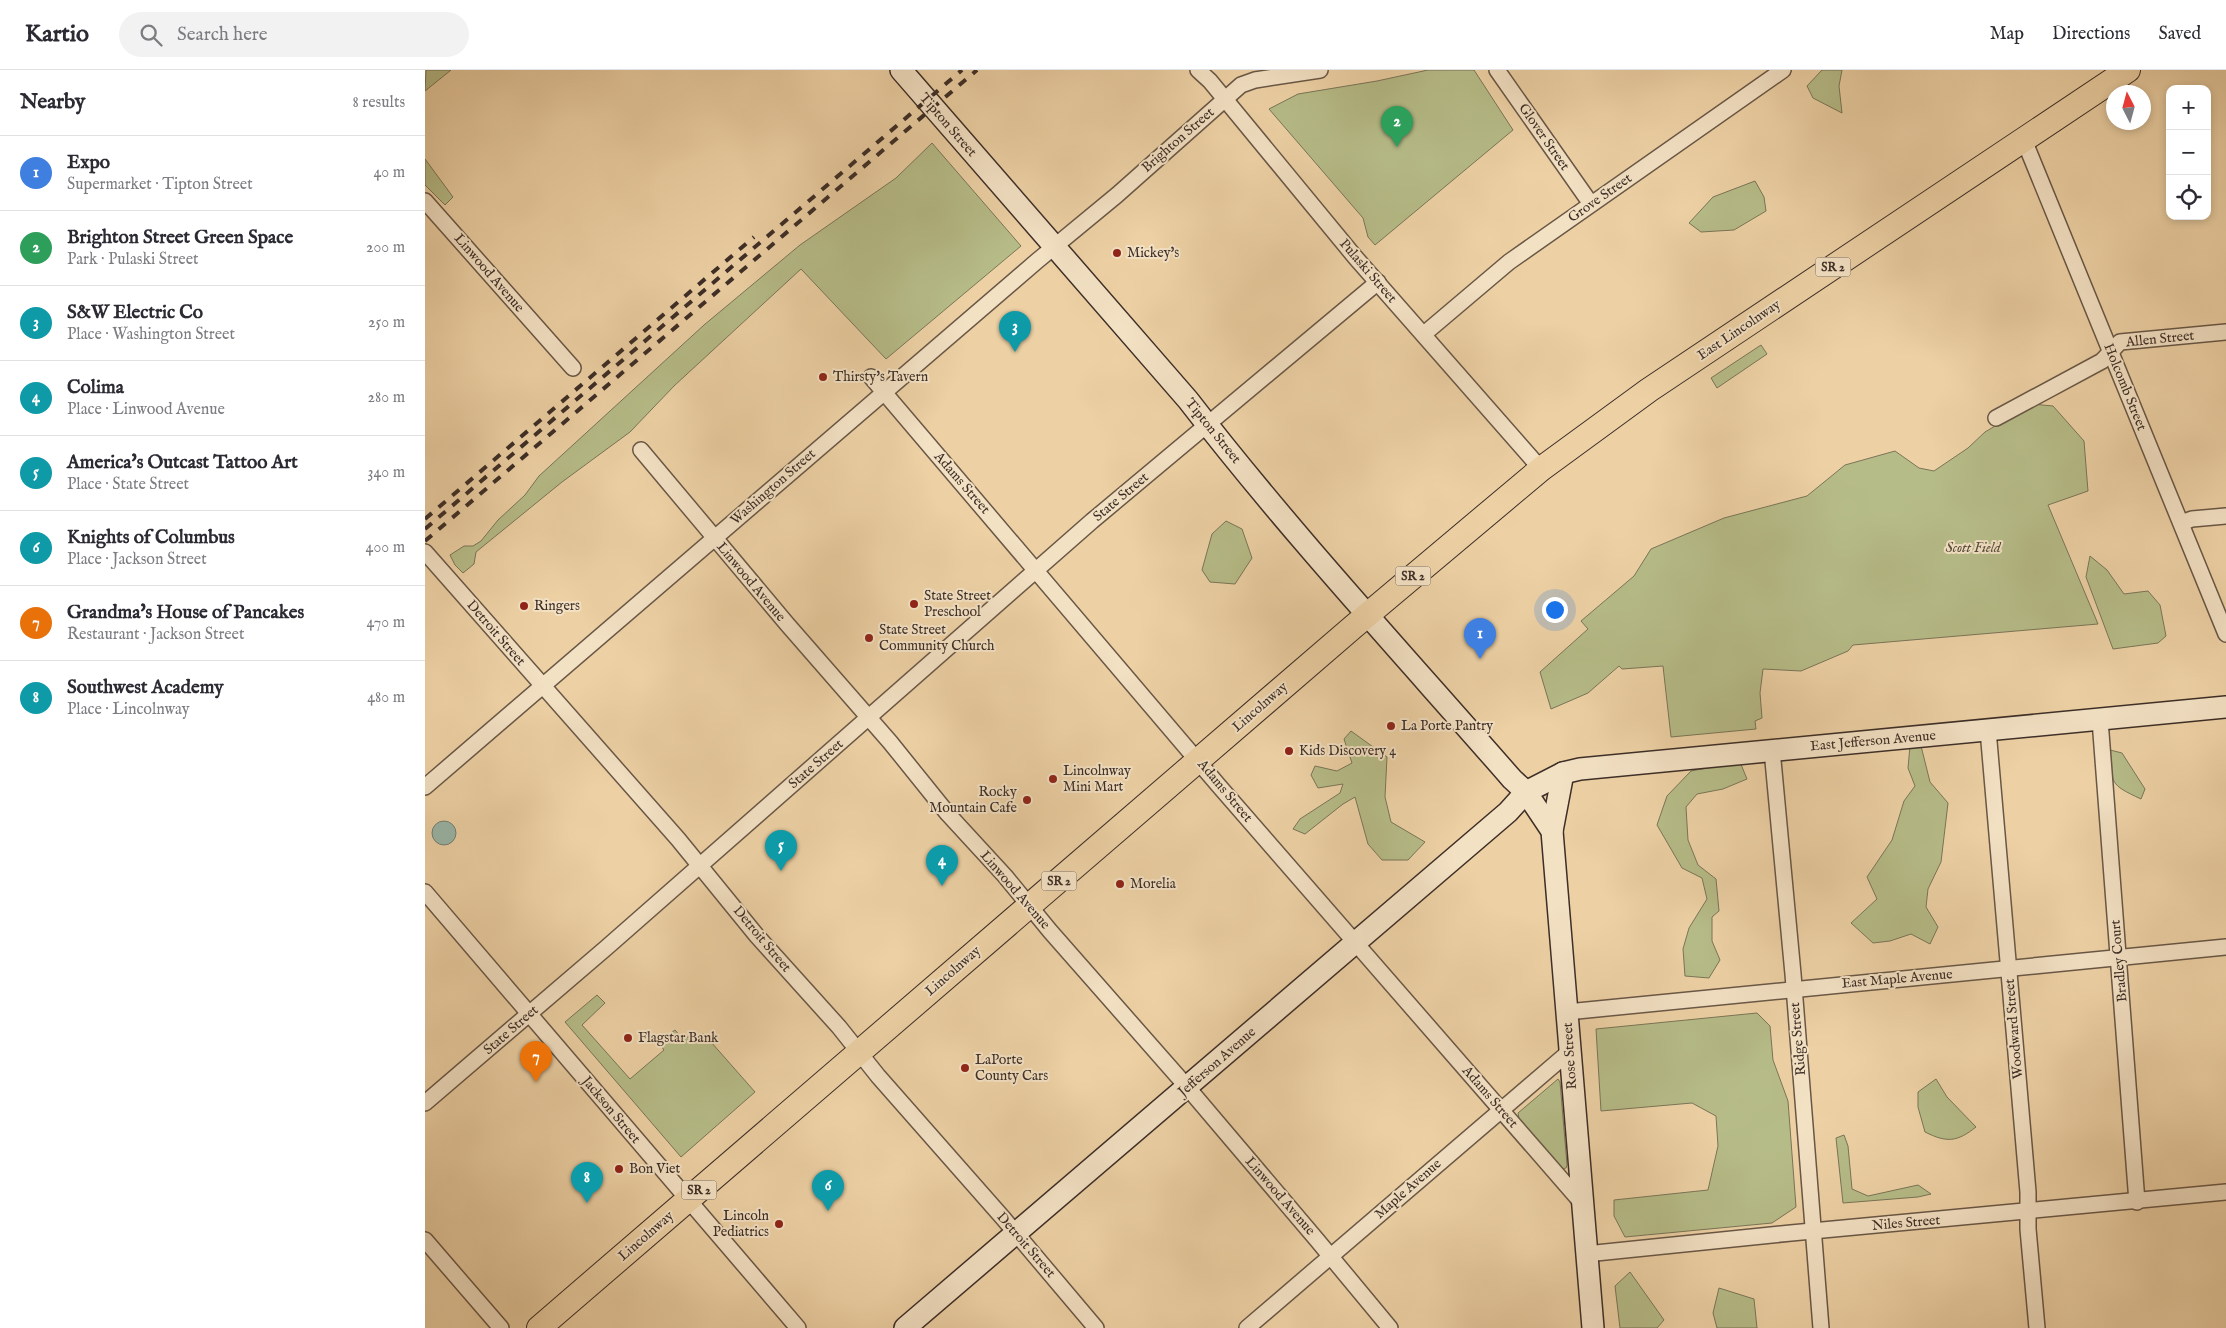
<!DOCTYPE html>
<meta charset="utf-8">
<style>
body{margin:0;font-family:"IM FELL English",serif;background:#f2f2f3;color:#2b2b33}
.controls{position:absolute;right:15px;top:15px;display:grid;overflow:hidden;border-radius:10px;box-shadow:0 2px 8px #0003}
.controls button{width:45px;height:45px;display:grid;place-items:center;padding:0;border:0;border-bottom:1px solid #e1e1e2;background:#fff;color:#2b2b33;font:25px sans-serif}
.compass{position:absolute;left:1681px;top:15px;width:45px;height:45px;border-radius:50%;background:#fff;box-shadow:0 2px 8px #0003;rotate:354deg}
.you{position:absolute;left:1129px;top:539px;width:18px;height:18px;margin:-12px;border:4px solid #fff;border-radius:50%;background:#1a73e8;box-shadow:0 0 0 8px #1a73e833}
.badge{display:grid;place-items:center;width:32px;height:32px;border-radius:50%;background:#8f2418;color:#fff;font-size:16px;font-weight:700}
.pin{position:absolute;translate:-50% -41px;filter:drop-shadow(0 1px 2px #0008)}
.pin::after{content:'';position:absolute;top:26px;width:18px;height:15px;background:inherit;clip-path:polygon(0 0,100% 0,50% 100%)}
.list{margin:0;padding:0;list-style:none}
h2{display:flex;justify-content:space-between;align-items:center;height:65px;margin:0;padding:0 20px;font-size:21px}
h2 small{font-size:16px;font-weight:400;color:#7c7c81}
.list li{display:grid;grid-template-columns:32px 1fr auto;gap:15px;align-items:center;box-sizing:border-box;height:75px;padding:0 20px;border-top:1px solid #e1e1e2}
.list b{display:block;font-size:19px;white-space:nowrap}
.list p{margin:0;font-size:16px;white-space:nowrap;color:#7c7c81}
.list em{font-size:16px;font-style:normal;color:#7c7c81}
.icon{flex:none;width:28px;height:28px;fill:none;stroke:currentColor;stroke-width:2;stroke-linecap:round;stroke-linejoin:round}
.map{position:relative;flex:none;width:1801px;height:1258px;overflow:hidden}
header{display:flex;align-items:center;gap:30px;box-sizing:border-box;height:70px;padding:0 25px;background:#fff;border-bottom:1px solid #e1e1e2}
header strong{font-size:24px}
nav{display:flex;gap:28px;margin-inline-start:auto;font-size:18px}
.search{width:350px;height:45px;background:#f2f2f3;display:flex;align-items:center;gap:12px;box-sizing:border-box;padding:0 18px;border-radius:28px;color:#7c7c81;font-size:19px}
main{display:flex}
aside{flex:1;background:#fff}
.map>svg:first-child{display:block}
.green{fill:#b6bc88;stroke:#7a7558}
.water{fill:#99b7a9;stroke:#748075}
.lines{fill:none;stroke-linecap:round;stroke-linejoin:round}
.street-casing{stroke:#695746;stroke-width:18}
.secondary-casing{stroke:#3d2e27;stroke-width:24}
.primary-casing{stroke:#3d2e27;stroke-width:26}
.street{stroke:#f3e1c4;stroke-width:15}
.secondary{stroke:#f3e1c4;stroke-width:21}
.primary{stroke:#edd1a5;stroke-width:24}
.rail{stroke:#3d2e27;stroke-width:4;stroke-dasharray:9 9;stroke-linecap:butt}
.poi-dot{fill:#8f2418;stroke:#f3e1c4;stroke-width:2}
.labels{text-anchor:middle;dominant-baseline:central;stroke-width:4;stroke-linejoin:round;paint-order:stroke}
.shield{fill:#f3e1c4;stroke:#746456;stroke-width:1}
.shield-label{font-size:12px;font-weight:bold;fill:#3d2e27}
.street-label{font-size:14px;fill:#3d2e27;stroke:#f3e1c4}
.poi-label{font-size:14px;fill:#3d2e27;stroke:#f3e1c4;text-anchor:start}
.park-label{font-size:14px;font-style:italic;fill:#554a3a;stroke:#f3e1c4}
</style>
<header>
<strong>Kartio</strong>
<div class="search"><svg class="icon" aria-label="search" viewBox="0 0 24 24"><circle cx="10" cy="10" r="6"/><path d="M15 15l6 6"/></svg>Search here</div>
<nav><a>Map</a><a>Directions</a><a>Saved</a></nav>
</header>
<main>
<aside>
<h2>Nearby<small>8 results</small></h2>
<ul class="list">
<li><span class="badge" style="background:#3f7fe0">1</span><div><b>Expo</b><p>Supermarket · Tipton Street</p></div><em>40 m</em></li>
<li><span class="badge" style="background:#2e9e5b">2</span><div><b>Brighton Street Green Space</b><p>Park · Pulaski Street</p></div><em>200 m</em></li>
<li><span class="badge" style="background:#0f9aa8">3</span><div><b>S&amp;W Electric Co</b><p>Place · Washington Street</p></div><em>250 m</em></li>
<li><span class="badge" style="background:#0f9aa8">4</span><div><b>Colima</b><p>Place · Linwood Avenue</p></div><em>280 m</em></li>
<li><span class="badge" style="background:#0f9aa8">5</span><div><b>America's Outcast Tattoo Art</b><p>Place · State Street</p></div><em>340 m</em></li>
<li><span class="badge" style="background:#0f9aa8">6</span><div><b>Knights of Columbus</b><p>Place · Jackson Street</p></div><em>400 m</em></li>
<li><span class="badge" style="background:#e8710a">7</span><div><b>Grandma's House of Pancakes</b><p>Restaurant · Jackson Street</p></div><em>470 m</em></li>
<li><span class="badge" style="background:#0f9aa8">8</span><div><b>Southwest Academy</b><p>Place · Lincolnway</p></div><em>480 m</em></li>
</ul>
</aside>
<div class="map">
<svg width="1801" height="1258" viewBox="0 0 1801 1258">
<rect width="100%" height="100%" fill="#edd1a5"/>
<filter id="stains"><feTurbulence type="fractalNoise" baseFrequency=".004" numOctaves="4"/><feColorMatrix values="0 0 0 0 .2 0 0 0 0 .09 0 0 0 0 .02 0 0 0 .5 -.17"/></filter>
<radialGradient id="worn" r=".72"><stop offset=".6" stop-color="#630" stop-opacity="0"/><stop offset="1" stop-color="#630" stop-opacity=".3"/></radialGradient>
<g class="green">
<polygon points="1,0 26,0 0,21"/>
<polygon points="1003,0 1049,0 1088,60 950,175 943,167 938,148 844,39 873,24 952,11"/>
<polygon points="1397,0 1417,0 1414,16 1417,43 1388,28 1382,16"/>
<polygon points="507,73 596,176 461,289 376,199 249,316 205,362 137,412 51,482 49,494 38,503 30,495 25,485 39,476 48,476 56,471 73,450 100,425 114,406 279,255 375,175 471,108"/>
<polygon points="0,89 28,127 20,135 0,115"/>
<polygon points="1330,111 1339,127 1341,141 1309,160 1276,162 1264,153 1288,127"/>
<polygon points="1336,275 1342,284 1292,318 1286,308"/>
<polygon points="1607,334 1628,336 1659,371 1663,421 1623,435 1673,554 1428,575 1423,581 1376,601 1338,599 1335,623 1337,648 1330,651 1331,659 1246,667 1238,596 1197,599 1194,596 1163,623 1126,639 1115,602 1163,559 1156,551 1209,506 1226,479 1299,448 1382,426 1420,395 1470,381 1494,398 1509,401 1543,378 1560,362"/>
<polygon points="801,451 817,459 827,488 810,514 785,512 777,500 787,464"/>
<polygon points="1665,486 1682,500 1699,524 1723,521 1735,535 1741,566 1733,573 1688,579 1661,507"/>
<polygon points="926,661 962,687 960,727 966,752 1000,772 983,790 957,790 943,774 930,727 918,734 880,764 868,759 875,749 915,723 918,714 893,718 886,705 890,696 912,701 927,693 919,669"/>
<polygon points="1485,676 1496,676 1505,712 1523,733 1516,792 1503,819 1501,837 1513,857 1505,874 1486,864 1465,871 1448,873 1426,853 1452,829 1442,807 1467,770 1479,731 1490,716 1483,698"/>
<path d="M1685 680 1697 683 1720 719 1716 729C1684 714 1687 714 1685 680Z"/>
<polygon points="1315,692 1322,709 1298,719 1272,724 1261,737 1263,770 1273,795 1291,809 1294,841 1287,847 1287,871 1295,890 1284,908 1260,906 1258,879 1264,858 1282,829 1277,808 1257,798 1232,755 1242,726 1266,701"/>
<polygon points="172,925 180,933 157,955 205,1009 239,980 233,972 250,960 257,968 279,964 330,1022 256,1087 140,952"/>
<polygon points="1332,943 1345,956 1348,990 1363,1031 1371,1137 1347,1153 1200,1167 1189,1146 1189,1130 1283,1120 1293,1076 1291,1046 1267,1033 1176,1041 1171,959"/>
<polygon points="1133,1009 1135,1012 1142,1095 1141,1098 1137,1099 1094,1048 1093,1043"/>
<path d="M1511 1009 1522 1027 1551 1057C1532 1072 1522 1073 1500 1062L1493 1037V1022Z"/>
<polygon points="1419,1065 1423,1076 1427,1119 1443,1126 1493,1115 1506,1124 1493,1127 1418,1133 1411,1068"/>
<polygon points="1205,1202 1239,1250 1232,1258 1195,1258 1190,1216"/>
<polygon points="1294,1218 1329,1229 1332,1258 1292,1258 1288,1243"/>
</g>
<circle class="water" cx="19" cy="763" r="12"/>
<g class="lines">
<defs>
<g id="street">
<polyline points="773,0 785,11 930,187 1116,399"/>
<polyline points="1072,0 1166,134"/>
<polyline points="1599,70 1801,564"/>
<polyline points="0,131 148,298"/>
<polyline points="999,264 1084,192 1358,0"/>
<polyline points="446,307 794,716 1157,1133"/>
<polyline points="1571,348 1677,291 1695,272 1801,262"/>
<polyline points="216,380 362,554 465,672 523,744 580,806 625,861 763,1018 892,1170 965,1258"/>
<polyline points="1756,453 1767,449 1801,446"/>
<polyline points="0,482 253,769 332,866 414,957 453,1006 578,1148 671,1258"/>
<polyline points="1675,650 1712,1132"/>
<polyline points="1563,660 1603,1122 1603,1159 1612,1258"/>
<polyline points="1347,680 1368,904 1396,1258"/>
<polyline points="0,717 612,191 692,125 816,15 830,10 895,0"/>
<polyline points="0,822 373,1258"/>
<polyline points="1142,942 1801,877"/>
<polyline points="0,1033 181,878 667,451 953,212"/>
<polyline points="0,1170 76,1258"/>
<polyline points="1161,1184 1366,1163 1801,1122"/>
<polyline points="822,1258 1144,982"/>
</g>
<g id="secondary">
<path d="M476 0 763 330C865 462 978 584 1087 709L1101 722 1127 761 1168 1258"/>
<polyline points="1127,761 1138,703"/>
<polyline points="480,1258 1083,742 1101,722 1138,703 1155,699 1801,637"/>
</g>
<polyline id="primary" points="114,1258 928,557 1116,399 1224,320 1703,0"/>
</defs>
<use href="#street" class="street-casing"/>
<use href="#secondary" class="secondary-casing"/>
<use href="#primary" class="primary-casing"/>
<use href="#street" class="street"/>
<use href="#secondary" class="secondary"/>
<use href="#primary" class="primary"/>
<g class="rail">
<polyline points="0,449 329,167"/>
<polyline points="0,459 537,0"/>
<polyline points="0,471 552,0"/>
</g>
</g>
<g class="poi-dot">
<circle cx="692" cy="183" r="5"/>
<circle cx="398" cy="307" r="5"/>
<circle cx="489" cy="534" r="5"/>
<circle cx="99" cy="536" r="5"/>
<circle cx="444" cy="568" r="5"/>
<circle cx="966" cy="656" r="5"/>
<circle cx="864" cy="681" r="5"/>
<circle cx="628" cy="709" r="5"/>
<circle cx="602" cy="730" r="5"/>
<circle cx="695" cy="814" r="5"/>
<circle cx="203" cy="968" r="5"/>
<circle cx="540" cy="998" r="5"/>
<circle cx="194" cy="1099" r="5"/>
<circle cx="354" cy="1154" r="5"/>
</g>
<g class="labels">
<g class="shield">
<rect x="1390.5" y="187.5" width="35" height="19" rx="4"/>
<rect x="970.5" y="496.5" width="35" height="19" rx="4"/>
<rect x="616.5" y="801.5" width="35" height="19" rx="4"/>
<rect x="256.5" y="1110.5" width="35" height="19" rx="4"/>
</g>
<g class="shield-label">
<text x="1408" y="197">SR 2</text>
<text x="988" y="506">SR 2</text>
<text x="634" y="811">SR 2</text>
<text x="274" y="1120">SR 2</text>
</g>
<g class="street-label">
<text transform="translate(523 55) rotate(49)">Tipton Street</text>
<text transform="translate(1119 67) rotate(55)">Glover Street</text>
<text transform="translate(753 70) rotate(-41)">Brighton Street</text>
<text transform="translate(1175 128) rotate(-35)">Grove Street</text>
<text transform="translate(943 201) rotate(49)">Pulaski Street</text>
<text transform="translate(64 203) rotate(49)">Linwood Avenue</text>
<text transform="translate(1314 260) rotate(-34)">East Lincolnway</text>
<text transform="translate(1735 269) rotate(-6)">Allen Street</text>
<text transform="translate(1700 317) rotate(68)">Holcomb Street</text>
<text transform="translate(788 361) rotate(51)">Tipton Street</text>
<text transform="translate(537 413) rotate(49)">Adams Street</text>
<text transform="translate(348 417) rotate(-41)">Washington Street</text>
<text transform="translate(696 427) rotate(-40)">State Street</text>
<text transform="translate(326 512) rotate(50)">Linwood Avenue</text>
<text transform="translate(71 563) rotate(49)">Detroit Street</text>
<text transform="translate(835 637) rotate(-41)">Lincolnway</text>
<text transform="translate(1448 671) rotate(-5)">East Jefferson Avenue</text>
<text transform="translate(391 694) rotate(-41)">State Street</text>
<text transform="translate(800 721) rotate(50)">Adams Street</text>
<text transform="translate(590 820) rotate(49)">Linwood Avenue</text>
<text transform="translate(337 869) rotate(50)">Detroit Street</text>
<text transform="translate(1694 891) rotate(-95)">Bradley Court</text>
<text transform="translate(528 901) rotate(-41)">Lincolnway</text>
<text transform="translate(1472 909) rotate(-5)">East Maple Avenue</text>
<text transform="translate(1589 959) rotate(-95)">Woodward Street</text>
<text transform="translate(86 960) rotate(-41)">State Street</text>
<text transform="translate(1373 969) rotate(-95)">Ridge Street</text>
<text transform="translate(1145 986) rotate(-94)">Rose Street</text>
<text transform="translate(792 992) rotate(-41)">Jefferson Avenue</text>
<text transform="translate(1065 1027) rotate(49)">Adams Street</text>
<text transform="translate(186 1040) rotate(50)">Jackson Street</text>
<text transform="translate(983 1119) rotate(-41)">Maple Avenue</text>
<text transform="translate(855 1126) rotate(49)">Linwood Avenue</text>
<text transform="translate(1481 1153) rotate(-5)">Niles Street</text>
<text transform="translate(221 1166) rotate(-41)">Lincolnway</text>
<text transform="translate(601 1175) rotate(49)">Detroit Street</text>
</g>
<g class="poi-label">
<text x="702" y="183">Mickey's</text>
<text x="408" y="307">Thirsty's Tavern</text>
<text x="499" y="526">State Street<tspan x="499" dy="16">Preschool</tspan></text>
<text x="109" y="536">Ringers</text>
<text x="454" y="560">State Street<tspan x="454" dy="16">Community Church</tspan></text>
<text x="976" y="656">La Porte Pantry</text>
<text x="874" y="681">Kids Discovery 4</text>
<text x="638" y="701">Lincolnway<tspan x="638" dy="16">Mini Mart</tspan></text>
<text x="592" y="722" text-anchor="end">Rocky<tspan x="592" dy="16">Mountain Cafe</tspan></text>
<text x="705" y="814">Morelia</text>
<text x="213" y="968">Flagstar Bank</text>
<text x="550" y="990">LaPorte<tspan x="550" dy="16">County Cars</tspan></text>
<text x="204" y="1099">Bon Viet</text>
<text x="344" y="1146" text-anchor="end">Lincoln<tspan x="344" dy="16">Pediatrics</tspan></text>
</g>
<g class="park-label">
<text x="1548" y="478">Scott Field</text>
</g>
</g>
<rect width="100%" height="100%" filter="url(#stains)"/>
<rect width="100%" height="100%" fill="url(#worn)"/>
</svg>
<div class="controls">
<button>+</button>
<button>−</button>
<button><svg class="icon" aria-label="locate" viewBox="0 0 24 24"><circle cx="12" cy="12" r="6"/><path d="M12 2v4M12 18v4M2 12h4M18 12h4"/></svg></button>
</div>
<svg class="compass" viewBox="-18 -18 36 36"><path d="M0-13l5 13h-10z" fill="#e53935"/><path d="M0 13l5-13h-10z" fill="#7c7c81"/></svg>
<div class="you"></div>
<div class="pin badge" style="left:1055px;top:589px;background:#3f7fe0">1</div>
<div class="pin badge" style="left:972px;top:77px;background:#2e9e5b">2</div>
<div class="pin badge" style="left:590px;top:282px;background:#0f9aa8">3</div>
<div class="pin badge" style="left:517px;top:816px;background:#0f9aa8">4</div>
<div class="pin badge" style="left:356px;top:801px;background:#0f9aa8">5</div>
<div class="pin badge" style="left:403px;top:1141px;background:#0f9aa8">6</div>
<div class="pin badge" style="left:111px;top:1012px;background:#e8710a">7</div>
<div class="pin badge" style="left:162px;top:1133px;background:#0f9aa8">8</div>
</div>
</main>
